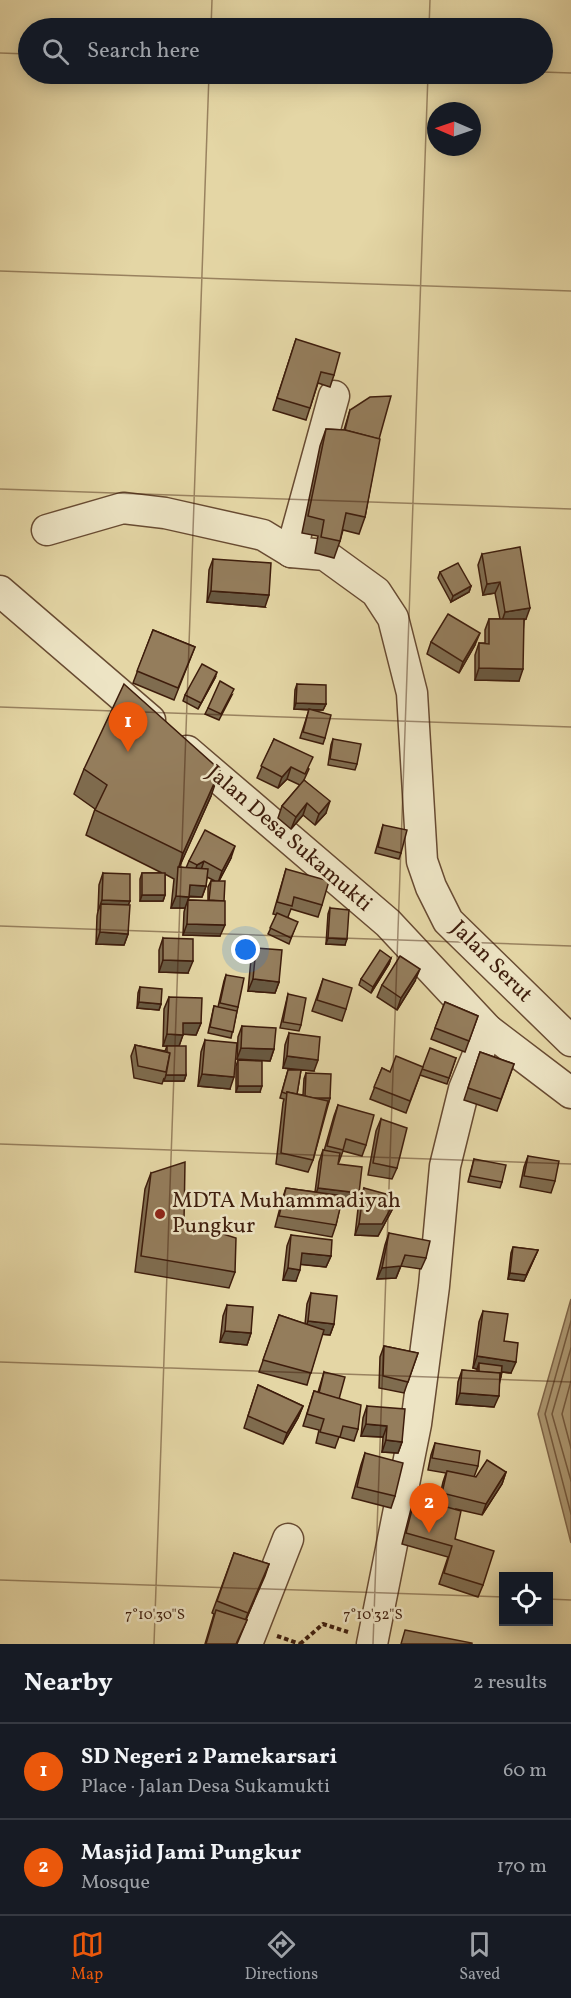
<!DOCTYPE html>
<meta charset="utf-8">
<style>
body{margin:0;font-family:Vollkorn,serif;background:#20242c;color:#f1f3f6}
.controls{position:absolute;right:18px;bottom:18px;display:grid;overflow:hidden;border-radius:0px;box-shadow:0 3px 15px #0003}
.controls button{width:54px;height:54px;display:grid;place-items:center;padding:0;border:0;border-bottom:2px solid #363941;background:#171b24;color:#f1f3f6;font:30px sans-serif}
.compass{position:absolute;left:427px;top:102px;width:54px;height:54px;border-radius:50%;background:#171b24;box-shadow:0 3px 15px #0003;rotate:272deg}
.you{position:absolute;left:246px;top:950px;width:21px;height:21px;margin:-15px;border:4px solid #fff;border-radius:50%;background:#1a73e8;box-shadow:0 0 0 9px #1a73e833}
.badge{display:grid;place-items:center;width:39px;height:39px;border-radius:50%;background:#ea580c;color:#fff;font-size:20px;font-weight:700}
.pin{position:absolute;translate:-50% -50px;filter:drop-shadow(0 2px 3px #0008)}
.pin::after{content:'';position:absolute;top:32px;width:21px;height:18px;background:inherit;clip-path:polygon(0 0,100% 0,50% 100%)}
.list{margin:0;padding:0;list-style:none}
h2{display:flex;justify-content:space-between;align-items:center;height:78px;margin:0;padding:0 24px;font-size:26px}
h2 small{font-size:20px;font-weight:400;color:#9ea1a6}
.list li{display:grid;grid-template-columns:39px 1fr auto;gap:18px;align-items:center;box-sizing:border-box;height:96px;padding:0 24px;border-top:2px solid #363941}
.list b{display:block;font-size:22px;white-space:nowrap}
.list p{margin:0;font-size:20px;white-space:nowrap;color:#9ea1a6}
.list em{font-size:20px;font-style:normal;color:#9ea1a6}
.icon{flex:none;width:33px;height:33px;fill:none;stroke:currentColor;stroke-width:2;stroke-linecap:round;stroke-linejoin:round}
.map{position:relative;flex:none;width:571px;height:1644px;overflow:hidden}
.search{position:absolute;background:#171b24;box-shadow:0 3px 15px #0003;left:18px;right:18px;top:18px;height:66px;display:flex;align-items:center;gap:15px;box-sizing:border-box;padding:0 21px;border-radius:33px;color:#9ea1a6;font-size:22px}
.sheet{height:270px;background:#171b24}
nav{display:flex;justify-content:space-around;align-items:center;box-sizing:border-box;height:84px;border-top:2px solid #363941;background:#171b24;font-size:16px;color:#9ea1a6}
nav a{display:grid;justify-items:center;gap:3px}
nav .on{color:#ea580c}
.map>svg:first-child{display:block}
.water{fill:#ac9771;stroke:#806649;stroke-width:1.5}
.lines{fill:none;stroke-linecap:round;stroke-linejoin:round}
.shore{stroke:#755a3e;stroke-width:1.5}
.minor-casing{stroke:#684b32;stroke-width:33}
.path{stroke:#3e1d0c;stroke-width:4;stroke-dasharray:4.5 3;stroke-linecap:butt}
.minor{stroke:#ede4c4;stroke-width:30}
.wall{fill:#7f6c4f;stroke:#3e1d0c;stroke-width:1.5;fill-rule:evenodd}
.shaded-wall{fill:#685840;stroke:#3e1d0c;stroke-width:1.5}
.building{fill:#947d5c;stroke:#3e1d0c;stroke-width:1.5}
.ticks{fill:none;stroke:#3e1d0c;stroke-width:1.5;stroke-opacity:0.45}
.poi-dot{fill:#8f2418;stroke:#ede4c4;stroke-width:2}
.labels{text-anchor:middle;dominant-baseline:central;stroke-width:5;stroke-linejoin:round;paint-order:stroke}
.street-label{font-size:22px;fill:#3e1d0c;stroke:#ede4c4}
.poi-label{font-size:22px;fill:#3e1d0c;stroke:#ede4c4;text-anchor:start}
.ticks-label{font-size:15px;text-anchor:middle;fill:#3e1d0c;stroke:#ede4c4;stroke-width:5;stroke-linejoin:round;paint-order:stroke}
</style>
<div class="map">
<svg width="571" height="1644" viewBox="0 0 571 1644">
<rect width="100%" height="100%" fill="#e4d6a5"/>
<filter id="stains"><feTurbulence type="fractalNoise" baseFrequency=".00333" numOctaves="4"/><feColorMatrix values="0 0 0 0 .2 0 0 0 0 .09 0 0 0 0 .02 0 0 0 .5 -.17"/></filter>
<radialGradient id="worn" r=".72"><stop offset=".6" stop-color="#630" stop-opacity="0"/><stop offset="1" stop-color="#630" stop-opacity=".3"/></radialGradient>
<polygon class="water" points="571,1299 571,1543 538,1414"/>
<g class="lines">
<g class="shore">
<polyline points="571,1321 545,1414 571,1514"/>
<polyline points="571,1348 552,1414 571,1481"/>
<polyline points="571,1381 562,1414 571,1448"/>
</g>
<defs>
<g id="minor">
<polyline points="47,530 123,508 165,513 263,535 291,552 325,555 376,592 393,618 412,693 422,861 431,887 448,921 571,1041"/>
<polyline points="291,552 334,396"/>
<polyline points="0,591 150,720"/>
<polyline points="187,751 388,923 488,1030 571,1093"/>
<polyline points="247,1644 288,1539"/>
<polyline points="372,1644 416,1424 434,1286 445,1166 464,1089 488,1030"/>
</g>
</defs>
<use href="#minor" class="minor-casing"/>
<g class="path">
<polyline points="277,1636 300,1644"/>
<polyline points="300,1644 323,1624 348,1632"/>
</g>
<use href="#minor" class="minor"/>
</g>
<g class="wall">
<polygon points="296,339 334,375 330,387 318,383 306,420 273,410"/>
<polygon points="350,410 379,439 365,517 359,534 343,530 340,541 334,558 315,553 318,536 302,533 320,446 326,429 344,430"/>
<polygon points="482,554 526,619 524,620 519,681 475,680 475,655 479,643 485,643 485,630 489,619 500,619 495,593 483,595 478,565"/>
<polygon points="213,559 265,607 207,602 209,570"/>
<polygon points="440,572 471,586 469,592 451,602 438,578"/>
<polygon points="153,630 195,647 174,700 133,683"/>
<polygon points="431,642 475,645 459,673 427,654"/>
<polygon points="215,678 198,709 183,701 185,695"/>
<polygon points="297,684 326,704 323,710 313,710 325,738 323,744 300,738 309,710 294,709 295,690"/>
<polygon points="232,695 219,720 205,714 208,708"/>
<polygon points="274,739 309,769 304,780 326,813 315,825 303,815 291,829 278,818 282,806 300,785 287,779 278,788 257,778"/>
<polygon points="333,739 357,764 355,770 328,765 331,745"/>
<path d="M84 769 211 796 179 867 186 868 189 861 231 858 219 881 220 936 183 935 184 912 185 908H171L174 879 165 874V895L163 901H140V879L142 873H162L86 835 95 809 74 794ZM207 877 215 881H211L208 887V901L188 900 189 897H202L206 886Z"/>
<polygon points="383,825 401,853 399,859 375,853"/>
<polygon points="286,869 322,905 318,917 291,909 288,917 295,928 289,944 268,934 277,915 273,914"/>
<polygon points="103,873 130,901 128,905 128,934 124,945 96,944 97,916 98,911 99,885"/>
<polygon points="330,908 345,945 326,944 328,914"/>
<polygon points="163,938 188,973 159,972 159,950"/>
<polygon points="256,948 279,982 275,993 248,991 251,959"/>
<polygon points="391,958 389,964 371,993 359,985 361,979"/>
<polygon points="226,975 238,1007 231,1038 208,1033 214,1006 218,1007 224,981"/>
<polygon points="323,979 346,1009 342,1021 312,1011"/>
<polygon points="415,981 397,1010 377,997 382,985"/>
<polygon points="140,987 161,1004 159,1010 137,1008 138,993"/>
<polygon points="288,994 301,1025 299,1031 280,1028"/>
<polygon points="169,997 201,1023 196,1035 183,1034 179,1046 186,1075 184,1081 164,1081 164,1078 162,1084 134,1078 131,1056 135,1045 165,1051 167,1046 163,1046 164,1009"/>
<polygon points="445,1002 478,1016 465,1052 431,1039"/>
<polygon points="242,1026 274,1049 270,1061 237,1059 238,1037"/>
<polygon points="289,1033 314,1071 301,1070 297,1094 303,1095 304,1079 306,1073 330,1098 313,1160 308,1172 276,1164 283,1103 284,1099 280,1098 288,1070 301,1070 283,1068 285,1045"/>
<polygon points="205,1040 230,1089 198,1086 201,1052"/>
<polygon points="480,1052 514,1064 497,1111 464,1100"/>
<polygon points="456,1058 447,1084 420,1075 406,1113 370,1099 382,1068 390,1072 423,1067"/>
<polygon points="238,1060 260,1092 236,1092 236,1066"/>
<polygon points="338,1105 366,1145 362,1156 343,1151 339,1162 338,1164 359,1193 354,1204 341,1202 336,1225 332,1237 275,1227 282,1200 286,1188 315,1192 319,1162 323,1150 324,1151 334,1116"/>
<polygon points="381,1119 397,1168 392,1179 368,1175 376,1131"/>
<polygon points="528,1156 555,1181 551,1193 520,1187 524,1167"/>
<polygon points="474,1159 502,1182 500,1188 468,1182"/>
<polygon points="151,1173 184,1222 235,1272 229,1288 135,1272 145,1189"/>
<polygon points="364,1188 393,1208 378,1236 355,1235 359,1200"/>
<polygon points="389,1233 426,1258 421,1269 401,1266 396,1278 377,1279 385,1245"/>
<polygon points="291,1235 331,1256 326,1267 300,1264 296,1281 283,1280 287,1246"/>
<polygon points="513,1247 538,1250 524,1281 508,1279 511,1253"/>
<polygon points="311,1293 334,1324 330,1335 322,1334 307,1385 259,1372 279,1315 305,1324 307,1304"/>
<polygon points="227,1305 251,1333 247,1345 220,1342 223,1316"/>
<polygon points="483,1311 504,1341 511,1373 502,1372 494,1407 456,1404 458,1382 462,1370 477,1372 477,1369 473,1368 479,1322"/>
<polygon points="384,1346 418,1353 404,1393 379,1388 380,1357"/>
<polygon points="324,1372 358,1429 354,1441 339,1437 335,1448 316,1443 319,1430 303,1426 314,1391 318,1392"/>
<polygon points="258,1385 303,1406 298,1418 283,1444 244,1428"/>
<polygon points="367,1406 402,1442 398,1453 382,1452 383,1437 361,1436 363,1418"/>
<polygon points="435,1443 478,1466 474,1477 476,1477 506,1472 502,1484 482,1515 456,1509 455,1539 483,1585 478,1597 439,1584 448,1557 402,1544 411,1509 415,1498 438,1504 443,1482 446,1473 428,1470 431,1455"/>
<polygon points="365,1453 395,1496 391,1508 352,1498 361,1465"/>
<polygon points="234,1553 269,1564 246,1620 247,1620 237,1644 205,1644 214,1614 212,1613"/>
</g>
<g class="shaded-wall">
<polygon points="500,582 495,593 483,595 487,584"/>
<polygon points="471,586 469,592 451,602 453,596"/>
<polygon points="211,591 269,595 265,607 207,602"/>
<polygon points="530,608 526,619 501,624 505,612"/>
<polygon points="480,633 475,645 459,673 463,662"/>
<polygon points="479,668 523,669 519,681 475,680"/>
<polygon points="217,672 215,678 198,709 201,703"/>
<polygon points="296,703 326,704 323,710 294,709"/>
<polygon points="291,767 287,779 278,788 282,777"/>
<polygon points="220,770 211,796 178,870 183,853"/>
<polygon points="330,801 326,813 315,825 319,814"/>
<polygon points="307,803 303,815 291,829 296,817"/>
<polygon points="235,846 231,858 218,883 222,871"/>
<polygon points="204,861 200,873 193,877 197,865"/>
<polygon points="190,885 206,886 202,897 186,896"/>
<polygon points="142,895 165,895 163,901 140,901"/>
<polygon points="176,896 189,897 185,908 171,908"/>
<polygon points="102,900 130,901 125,912 101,904 98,911"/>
<polygon points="187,924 225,925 220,936 183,935"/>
<polygon points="100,932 128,934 124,945 96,944"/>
<polygon points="328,938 347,939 345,945 326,944"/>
<polygon points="391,958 389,964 371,993 373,987"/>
<polygon points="163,960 193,961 188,973 159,972"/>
<polygon points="420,969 415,981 397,1010 401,998"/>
<polygon points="253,979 279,982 275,993 248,991"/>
<polygon points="139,1002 161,1004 159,1010 137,1008"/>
<polygon points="183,1023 201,1023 196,1035 179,1034"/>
<polygon points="167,1034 183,1035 179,1046 163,1046"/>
<polygon points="241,1048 274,1049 270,1061 237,1059"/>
<polygon points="287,1056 318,1060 314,1071 283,1068"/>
<polygon points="202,1074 234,1077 230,1089 198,1086"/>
<polygon points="166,1075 186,1075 184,1081 164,1081"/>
<polygon points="238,1086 262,1086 260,1092 236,1092"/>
<polygon points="305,1097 330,1098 328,1104"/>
<polygon points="318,1188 359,1193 354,1204 314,1199"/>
<polygon points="397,1197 393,1208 378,1236 355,1235 359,1224"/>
<polygon points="538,1250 524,1281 508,1279 510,1273"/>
<polygon points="302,1253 331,1256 326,1267 297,1264"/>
<polygon points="405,1255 396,1278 377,1279 382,1268"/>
<polygon points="288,1268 300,1270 296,1281 283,1280"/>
<polygon points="308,1321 334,1324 330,1335 304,1333"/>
<polygon points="225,1331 251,1333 247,1345 220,1342"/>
<polygon points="477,1356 516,1362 511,1373 479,1369 479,1363 477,1369 473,1368"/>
<polygon points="460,1393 499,1396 494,1407 456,1404"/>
<polygon points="303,1406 298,1418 283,1444 287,1433"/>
<polygon points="366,1424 387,1426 383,1437 361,1436"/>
<polygon points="386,1440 402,1442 398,1453 382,1452"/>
<polygon points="506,1472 502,1484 482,1515 486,1504"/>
<polygon points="269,1564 265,1576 244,1624 248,1613"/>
</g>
<g class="building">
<polygon points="296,339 340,353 334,375 321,372 310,408 277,398"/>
<polygon points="391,396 379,439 345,430 350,410 370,397"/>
<polygon points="326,429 345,430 380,439 365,517 346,513 340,541 321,537 324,520 308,516"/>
<polygon points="520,547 530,608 505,612 500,582 487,584 482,554"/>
<polygon points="213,559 271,563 269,595 211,591"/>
<polygon points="458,563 471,586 453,596 440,572"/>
<polygon points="448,614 480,633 463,662 431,642"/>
<polygon points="489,619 524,619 523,669 479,668 479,643 489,644"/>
<polygon points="153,630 195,647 178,688 137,671"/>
<polygon points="202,664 217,672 201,703 185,695"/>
<polygon points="220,681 234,689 221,714 208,708"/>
<polygon points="124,684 220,770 183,853 95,810 107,785 84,769"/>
<polygon points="297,684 326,685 326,704 296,703"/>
<polygon points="309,709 331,715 325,738 303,732"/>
<polygon points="274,739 313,757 305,774 291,767 282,777 261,766"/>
<polygon points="333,739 361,744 357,764 330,759"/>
<polygon points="304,780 330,801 319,814 307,803 296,817 282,806"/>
<polygon points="383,825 407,830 401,853 378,847"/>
<polygon points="205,830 235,846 222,871 204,861 197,865 189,861"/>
<polygon points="178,867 208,869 206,886 190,885 189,897 176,896"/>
<polygon points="286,869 329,881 322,905 294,897 292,906 277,902"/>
<polygon points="103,873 130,874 130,901 102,900"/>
<rect x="142" y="873" width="23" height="22"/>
<polygon points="211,881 225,881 224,901 209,900"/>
<polygon points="188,900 225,901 225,925 187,924"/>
<polygon points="101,904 130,905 128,934 100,932"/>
<polygon points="330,908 349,910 347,939 328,938"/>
<polygon points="277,913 298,922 291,938 270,928"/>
<polygon points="163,938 193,939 193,961 163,960"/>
<polygon points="256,948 282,950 279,982 253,979"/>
<polygon points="380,950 391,958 373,987 361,979"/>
<polygon points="400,956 420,969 401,998 382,985"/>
<polygon points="226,975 244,978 238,1007 220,1003"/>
<polygon points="323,979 352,988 346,1009 317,1000"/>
<polygon points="140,987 162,989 161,1004 139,1002"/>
<polygon points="288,994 306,998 301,1025 283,1022"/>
<polygon points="169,997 202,998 201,1023 183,1023 183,1035 167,1034"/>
<polygon points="445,1002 478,1016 469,1041 435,1028"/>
<polygon points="214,1006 237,1011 233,1032 210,1027"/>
<polygon points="242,1026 276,1028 274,1049 241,1048"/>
<polygon points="289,1033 320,1037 318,1060 287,1056"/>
<polygon points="205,1040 237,1043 234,1077 202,1074"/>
<polygon points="135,1045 170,1053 166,1072 138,1066"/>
<polygon points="167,1046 186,1046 186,1075 166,1075 170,1053 167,1052"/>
<polygon points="430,1048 456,1058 449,1078 422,1069"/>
<polygon points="480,1052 514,1064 501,1099 468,1088"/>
<polygon points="396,1056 423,1067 410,1101 374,1087 382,1068 390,1072"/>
<polygon points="238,1060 262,1061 262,1086 238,1086"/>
<polygon points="288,1070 301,1070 297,1094 287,1092 287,1094 282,1092"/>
<polygon points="306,1073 331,1074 330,1098 313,1098 305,1096"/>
<polygon points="287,1092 328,1101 313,1160 281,1153"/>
<polygon points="338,1105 374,1115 366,1145 346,1139 343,1150 327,1146"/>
<polygon points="381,1119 407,1128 397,1168 373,1163"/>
<polygon points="323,1150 340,1153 338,1164 362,1167 359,1193 318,1188"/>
<polygon points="528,1156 559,1161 555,1181 524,1176"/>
<polygon points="474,1159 506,1165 502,1182 470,1176"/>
<polygon points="185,1162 184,1222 236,1238 235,1272 141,1256 151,1173"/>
<polygon points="286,1188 343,1196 336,1225 279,1216"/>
<polygon points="364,1188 397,1197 382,1224 359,1224"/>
<polygon points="389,1233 430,1241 426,1258 405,1255 401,1266 382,1268"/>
<polygon points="291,1235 332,1240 331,1256 302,1253 300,1270 288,1268"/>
<polygon points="513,1247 538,1250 526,1275 510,1273"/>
<polygon points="311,1293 337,1296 334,1324 308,1321"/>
<polygon points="227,1305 253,1307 251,1333 225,1331"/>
<polygon points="483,1311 508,1314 504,1341 518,1343 516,1362 477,1356"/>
<polygon points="279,1315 324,1330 311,1373 263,1360"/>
<polygon points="384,1346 418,1353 408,1382 383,1376"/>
<polygon points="479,1363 502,1366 501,1377 500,1377 500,1373 479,1372"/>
<polygon points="462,1370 500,1373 499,1396 460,1393"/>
<polygon points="324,1372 345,1377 339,1399 319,1393"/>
<polygon points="258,1385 303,1406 287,1433 248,1416"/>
<polygon points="314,1391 361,1405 358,1429 343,1426 340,1437 320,1432 324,1419 307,1414"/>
<polygon points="367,1406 405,1409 402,1442 386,1440 387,1426 366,1424"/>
<polygon points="435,1443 480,1451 478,1466 432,1458"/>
<polygon points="365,1453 403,1463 395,1496 357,1487"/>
<polygon points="487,1460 506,1472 486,1504 442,1493 447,1471 476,1477"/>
<polygon points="415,1498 461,1511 455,1539 494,1551 483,1585 444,1573 452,1546 406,1533"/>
<polygon points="234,1553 269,1564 248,1613 217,1601"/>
<polygon points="216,1610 247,1620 236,1644 206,1644"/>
<polygon points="405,1630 472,1643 472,1644 401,1644"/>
</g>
<path class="ticks" d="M211 28 212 0M429 28 430 0M0 53 28 54M542 72 571 73M0 271 571 291M0 489 571 509M0 707 571 727M0 926 571 946M0 1144 571 1164M0 1362 571 1382M0 1580 504 1597M548 1599 571 1600M154 1644 209 74M373 1644 428 74"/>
<circle class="poi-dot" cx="160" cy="1214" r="6"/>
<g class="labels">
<g class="street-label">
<text transform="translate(289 839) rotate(41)">Jalan Desa Sukamukti</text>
<text transform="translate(491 962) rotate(45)">Jalan Serut</text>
</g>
<g class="poi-label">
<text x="172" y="1201">MDTA Muhammadiyah<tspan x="172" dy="25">Pungkur</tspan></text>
</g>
</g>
<g class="ticks-label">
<text x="155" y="1619">7°10'30"S</text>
<text x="373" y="1619">7°10'32"S</text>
</g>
<rect width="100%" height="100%" filter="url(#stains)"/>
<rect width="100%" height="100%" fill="url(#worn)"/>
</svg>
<div class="controls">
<button><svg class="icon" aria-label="locate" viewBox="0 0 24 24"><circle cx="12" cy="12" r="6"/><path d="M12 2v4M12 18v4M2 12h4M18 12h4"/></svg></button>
</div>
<svg class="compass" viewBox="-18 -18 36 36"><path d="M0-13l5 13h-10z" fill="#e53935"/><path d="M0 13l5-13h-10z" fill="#9ea1a6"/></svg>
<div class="you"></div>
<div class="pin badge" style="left:128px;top:752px">1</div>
<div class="pin badge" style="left:429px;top:1533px">2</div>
<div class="search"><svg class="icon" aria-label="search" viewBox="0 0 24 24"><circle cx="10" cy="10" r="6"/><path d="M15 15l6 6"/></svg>Search here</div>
</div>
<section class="sheet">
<h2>Nearby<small>2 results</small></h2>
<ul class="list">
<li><span class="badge">1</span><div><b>SD Negeri 2 Pamekarsari</b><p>Place · Jalan Desa Sukamukti</p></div><em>60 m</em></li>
<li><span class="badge">2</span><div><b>Masjid Jami Pungkur</b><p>Mosque</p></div><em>170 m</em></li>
</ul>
</section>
<nav>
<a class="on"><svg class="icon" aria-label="map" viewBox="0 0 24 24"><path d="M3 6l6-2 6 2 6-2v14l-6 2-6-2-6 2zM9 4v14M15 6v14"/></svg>Map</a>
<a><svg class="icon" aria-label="directions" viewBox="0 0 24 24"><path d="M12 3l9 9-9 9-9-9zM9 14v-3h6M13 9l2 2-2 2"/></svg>Directions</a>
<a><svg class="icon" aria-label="saved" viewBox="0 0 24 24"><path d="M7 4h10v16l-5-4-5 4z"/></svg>Saved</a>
</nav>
